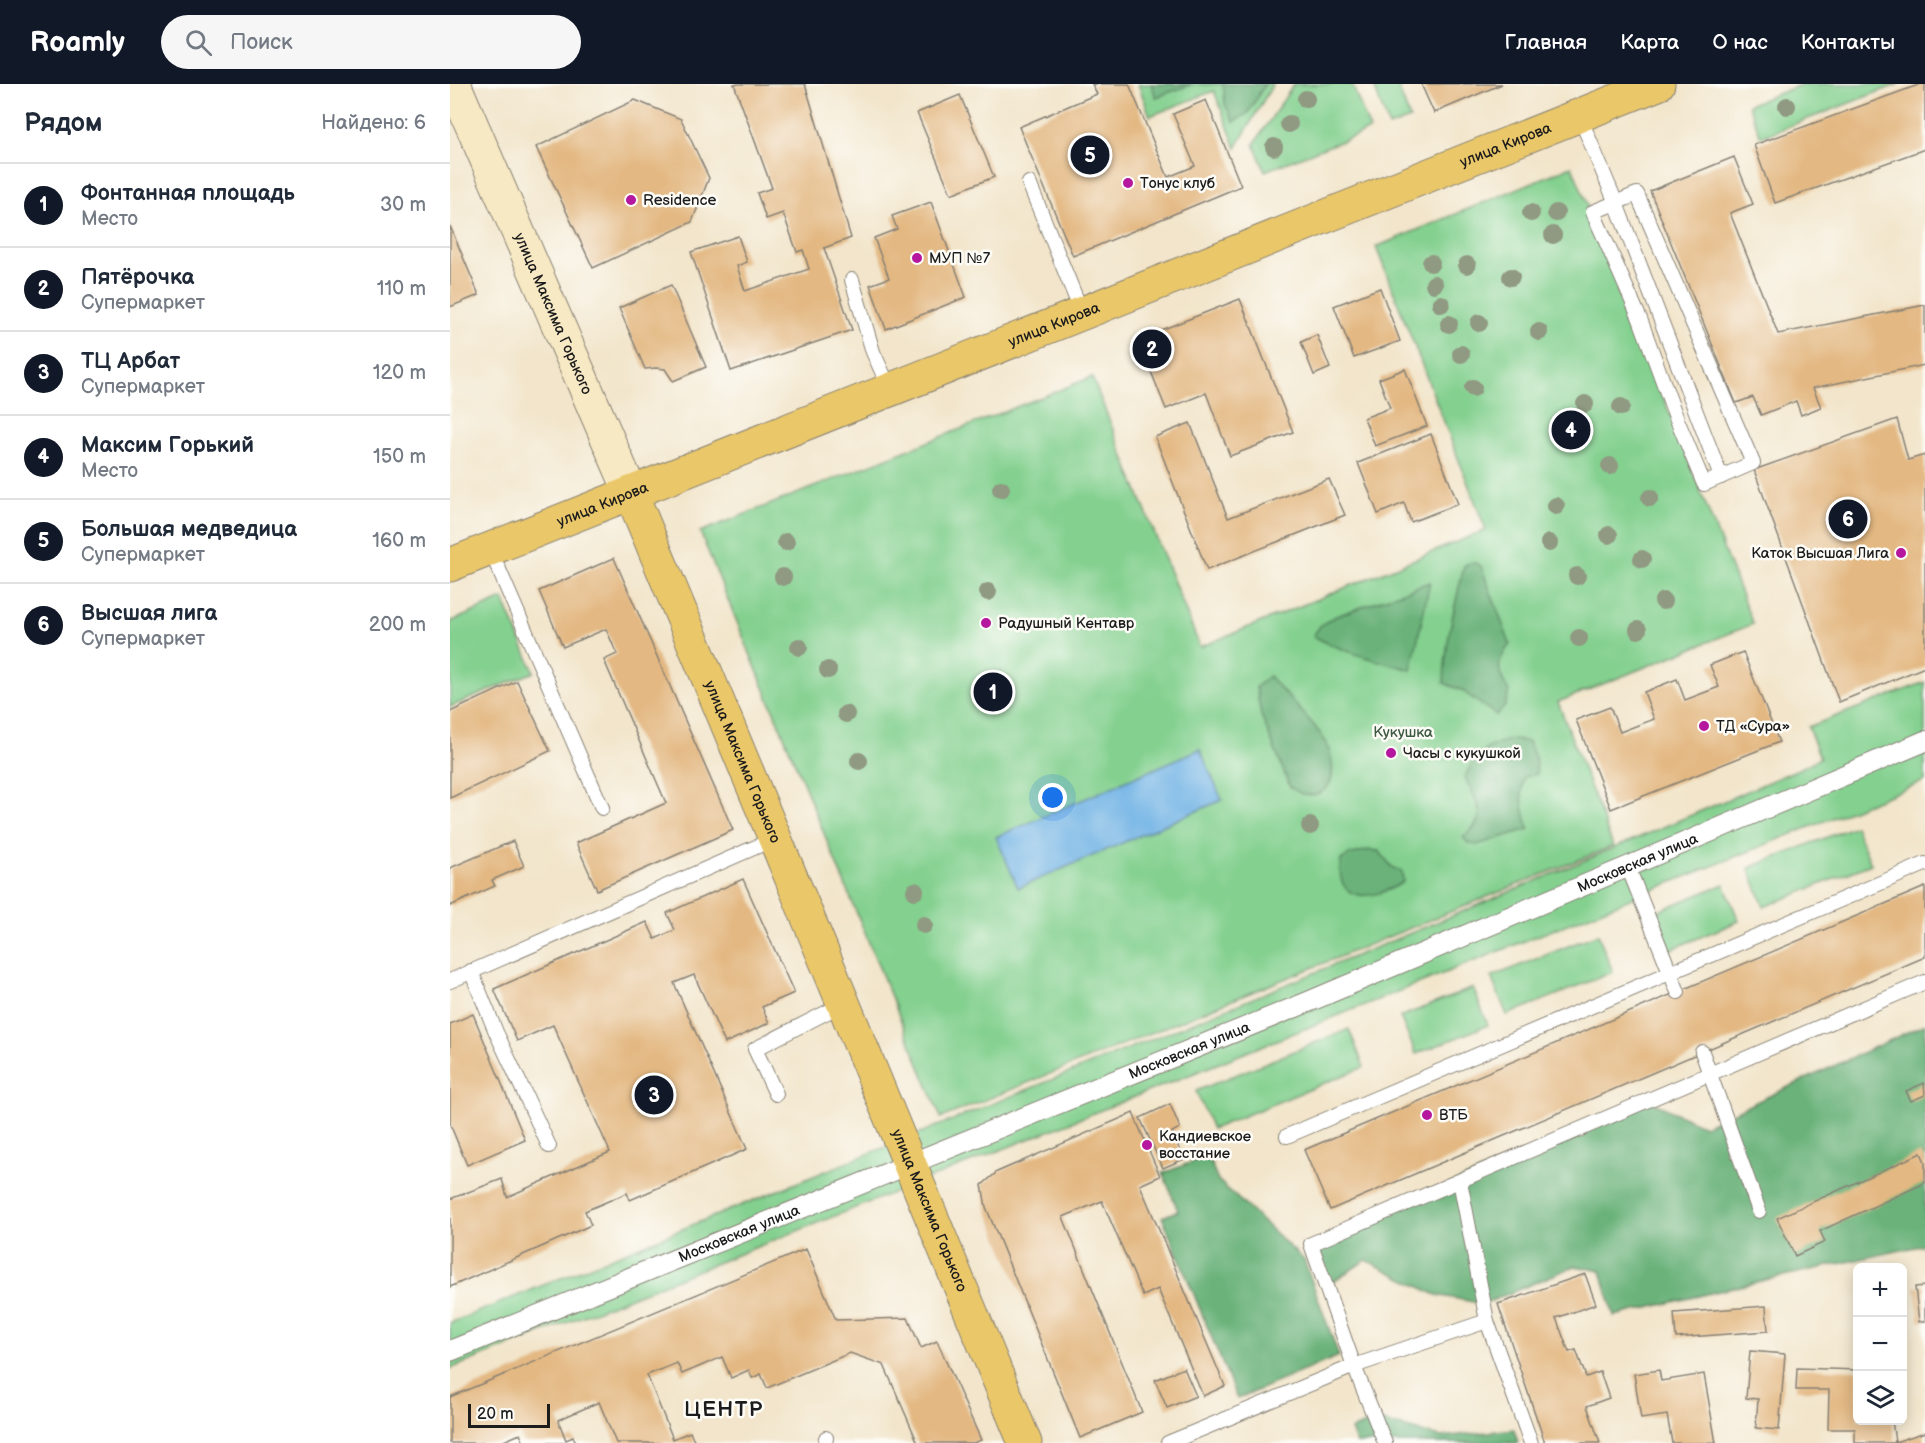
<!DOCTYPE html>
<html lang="ru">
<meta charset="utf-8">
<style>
body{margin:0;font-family:"Balsamiq Sans",sans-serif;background:#f6f6f7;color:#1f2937}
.controls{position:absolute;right:18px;bottom:18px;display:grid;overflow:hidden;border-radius:9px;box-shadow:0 3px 15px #0003}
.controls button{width:54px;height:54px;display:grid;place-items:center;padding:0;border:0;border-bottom:2px solid #e0e1e3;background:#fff;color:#1f2937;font:30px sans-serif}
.scale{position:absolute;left:18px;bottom:15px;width:82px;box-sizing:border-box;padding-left:6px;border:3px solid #1c1c1c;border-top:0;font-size:16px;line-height:21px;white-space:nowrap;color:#1c1c1c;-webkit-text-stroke:4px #fdfcf7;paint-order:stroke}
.you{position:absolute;left:603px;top:714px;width:21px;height:21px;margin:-15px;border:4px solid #fff;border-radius:50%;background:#1a73e8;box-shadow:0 0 0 9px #1a73e833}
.badge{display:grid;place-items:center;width:39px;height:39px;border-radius:50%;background:#111827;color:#fff;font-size:20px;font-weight:700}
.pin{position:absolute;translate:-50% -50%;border:3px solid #fff;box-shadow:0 2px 6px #0006}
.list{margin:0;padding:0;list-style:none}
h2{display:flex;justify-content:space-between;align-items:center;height:78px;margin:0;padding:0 24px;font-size:26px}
h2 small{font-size:20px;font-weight:400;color:#747a83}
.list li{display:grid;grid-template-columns:39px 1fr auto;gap:18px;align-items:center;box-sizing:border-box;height:84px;padding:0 24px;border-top:2px solid #e0e1e3}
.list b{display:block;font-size:22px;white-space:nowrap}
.list p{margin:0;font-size:20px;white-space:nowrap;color:#747a83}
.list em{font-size:20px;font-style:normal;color:#747a83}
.icon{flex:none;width:33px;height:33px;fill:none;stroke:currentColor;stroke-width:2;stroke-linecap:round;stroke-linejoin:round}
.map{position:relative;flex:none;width:1475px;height:1359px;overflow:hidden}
header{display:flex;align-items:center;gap:36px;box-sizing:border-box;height:84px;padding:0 30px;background:#111827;color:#fff}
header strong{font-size:28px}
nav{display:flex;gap:33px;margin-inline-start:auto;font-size:21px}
.search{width:420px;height:54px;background:#f6f6f7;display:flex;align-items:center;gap:15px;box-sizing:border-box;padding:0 21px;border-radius:33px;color:#747a83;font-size:22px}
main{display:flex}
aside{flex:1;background:#fff}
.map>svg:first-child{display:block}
.green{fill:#83d08f;stroke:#507656;stroke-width:1.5}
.forest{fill:#6ab27a;stroke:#43674b;stroke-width:1.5}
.water{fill:#70b2e5;stroke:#466780;stroke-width:1.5}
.building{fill:#e3b882}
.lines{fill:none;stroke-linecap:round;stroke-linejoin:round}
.service-casing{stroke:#878074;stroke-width:16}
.pedestrian-casing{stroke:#878074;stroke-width:22}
.secondary-casing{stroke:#878074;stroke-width:35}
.primary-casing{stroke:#878074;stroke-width:35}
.service{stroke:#fff;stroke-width:14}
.pedestrian{stroke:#fff;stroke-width:20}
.secondary{stroke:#f7e9c3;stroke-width:33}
.primary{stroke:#eac769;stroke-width:33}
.tree{fill:#909981}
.poi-dot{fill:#b5179e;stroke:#fdfcf7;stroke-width:2}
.labels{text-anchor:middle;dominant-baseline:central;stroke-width:5;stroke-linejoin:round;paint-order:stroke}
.street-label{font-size:15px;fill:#1c1c1c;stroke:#fdfcf7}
.poi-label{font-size:15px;fill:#1c1c1c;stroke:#fdfcf7;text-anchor:start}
.park-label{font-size:15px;fill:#405b44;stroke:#fdfcf7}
.district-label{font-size:21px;font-weight:bold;letter-spacing:1.5px;fill:#1c1c1c;stroke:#fdfcf7}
</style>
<header>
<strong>Roamly</strong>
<div class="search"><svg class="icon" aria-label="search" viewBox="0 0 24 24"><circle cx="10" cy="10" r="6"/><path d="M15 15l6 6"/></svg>Поиск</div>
<nav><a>Главная</a><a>Карта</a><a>О нас</a><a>Контакты</a></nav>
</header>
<main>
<aside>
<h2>Рядом<small>Найдено: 6</small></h2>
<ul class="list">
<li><span class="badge">1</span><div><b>Фонтанная площадь</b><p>Место</p></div><em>30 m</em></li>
<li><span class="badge">2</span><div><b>Пятёрочка</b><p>Супермаркет</p></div><em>110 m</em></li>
<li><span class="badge">3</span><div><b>ТЦ Арбат</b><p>Супермаркет</p></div><em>120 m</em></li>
<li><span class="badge">4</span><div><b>Максим Горький</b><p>Место</p></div><em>150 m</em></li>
<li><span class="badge">5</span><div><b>Большая медведица</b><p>Супермаркет</p></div><em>160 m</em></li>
<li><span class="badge">6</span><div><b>Высшая лига</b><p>Супермаркет</p></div><em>200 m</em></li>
</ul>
</aside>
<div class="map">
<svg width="1475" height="1359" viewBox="0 0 1475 1359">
<rect width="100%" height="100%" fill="#fdfcf7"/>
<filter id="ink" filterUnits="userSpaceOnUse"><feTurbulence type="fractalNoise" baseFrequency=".0167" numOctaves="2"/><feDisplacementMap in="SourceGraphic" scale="12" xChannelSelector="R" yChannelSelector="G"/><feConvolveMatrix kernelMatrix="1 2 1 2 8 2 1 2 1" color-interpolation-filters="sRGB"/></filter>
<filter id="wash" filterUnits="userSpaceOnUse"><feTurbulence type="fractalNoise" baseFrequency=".008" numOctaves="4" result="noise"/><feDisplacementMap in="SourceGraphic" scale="24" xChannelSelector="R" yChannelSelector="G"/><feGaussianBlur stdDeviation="1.35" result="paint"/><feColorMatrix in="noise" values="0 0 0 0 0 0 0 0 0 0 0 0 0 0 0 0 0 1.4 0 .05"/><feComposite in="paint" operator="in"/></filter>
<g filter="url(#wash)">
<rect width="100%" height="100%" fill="#f2e5cb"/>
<g class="green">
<polygon points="688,0 823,0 786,64 764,7 700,32"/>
<polygon points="844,0 902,0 920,46 815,87 804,60"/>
<polygon points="923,0 947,0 960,35 939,43"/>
<polygon points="1353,0 1449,0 1311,53 1298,21"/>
<polygon points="1122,82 1303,540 1108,618 1163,762 491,1034 250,448 642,293 750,563 1036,446 926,163"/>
<polygon points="53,515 84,588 0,623 0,538"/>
<path d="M1475 598V697C985 896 491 1088 0 1285V1239C452 1055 906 877 1353 683L1370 674 1358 643Z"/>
<polygon points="1405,742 1421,780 1314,823 1299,784"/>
<polygon points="1274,800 1289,837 1217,867 1201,830"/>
<polygon points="1148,850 1163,888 1057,931 1041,893"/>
<polygon points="1023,904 1038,941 966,970 950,933"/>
<polygon points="899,945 914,983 762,1045 746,1007"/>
</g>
<g class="forest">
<polygon points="701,0 743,0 706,13"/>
<polygon points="750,0 815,0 798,29 784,38 775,20 773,0"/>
<path d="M1019 479H1025L1031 482 1060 560C1046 578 1046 587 1059 607L1055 622 1046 631 1011 606 994 599C995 559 1005 521 1014 482Z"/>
<path d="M980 498 961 586C925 576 898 570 863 552L871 541 884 533Z"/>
<path d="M819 592C836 612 857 631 872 652 881 666 890 695 873 707 861 715 851 711 840 703L811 631 806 603Z"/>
<path d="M1063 655 1079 658 1085 674 1087 690 1074 693C1070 713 1073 727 1079 745L1027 761 1018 759 1013 753C1042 733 1025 718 1015 693 1024 670 1039 660 1063 655Z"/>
<path d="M919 766 929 767 942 783 952 788 953 798C925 816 884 822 891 776L899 771Z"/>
<polygon points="1475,940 1475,1161 1311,1197 1164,1232 1151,1187 1125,1182 1034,1220 986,1211 916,1176 876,1202 861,1160 1198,1016 1254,1042"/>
<polygon points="758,1072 768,1096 854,1176 889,1272 787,1315 712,1133 728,1127 713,1089"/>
<polygon points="925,1336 991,1353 1064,1345 1068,1359 906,1359 901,1346"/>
</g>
<polygon class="water" points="750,665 772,716 568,804 546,753"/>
<g id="blocks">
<g class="building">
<polygon points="284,0 355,0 401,154 374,164 402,246 281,287 241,168 288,152 297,178 287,182 295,207 359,185 353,166 347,168 333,129 316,135 307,109 322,104"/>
<polygon points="642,0 679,0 718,93 745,82 723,30 756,16 791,102 623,172 569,43 647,10"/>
<polygon points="971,0 1052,0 984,29"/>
<polygon points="1471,0 1475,0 1475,65 1325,119 1304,61"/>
<polygon points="510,11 544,93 501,110 467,29"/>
<polygon points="185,16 231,35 259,94 242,138 143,184 86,63"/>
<polygon points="1284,73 1303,120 1280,129 1328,250 1475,221 1475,281 1363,304 1371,323 1351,331 1346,317 1311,331 1303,313 1286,319 1200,107"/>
<polygon points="481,118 516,213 436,245 420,201 439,194 424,154 447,145 442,132"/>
<polygon points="0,142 29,211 0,223"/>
<polygon points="221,201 256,283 223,297 215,285 206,284 195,285 169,224"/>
<polygon points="930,204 950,257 904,274 884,222"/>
<polygon points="790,215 843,348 780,372 756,309 716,325 688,255"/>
<polygon points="867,251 880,284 864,291 851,258"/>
<polygon points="955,285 977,342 925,362 914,334 940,324 929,295"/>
<polygon points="1447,335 1458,376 1475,371 1475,583 1389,618 1304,386"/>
<polygon points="740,339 778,434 879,395 895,431 757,486 705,353"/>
<polygon points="981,350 1008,420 961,438 954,419 928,430 908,379"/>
<polygon points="164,474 283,746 147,806 126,759 216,719 154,576 167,570 156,545 113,563 89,507"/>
<polygon points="1293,568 1329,658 1161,725 1126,636 1160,623 1170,648 1204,635 1194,608 1227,595 1235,616 1269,603 1260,581"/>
<polygon points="67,597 100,667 0,714 0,628"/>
<polygon points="63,757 74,782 42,796 45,802 0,822 0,784"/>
<polygon points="293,795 344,909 312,923 319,939 275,959 244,891 224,899 297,1065 180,1116 177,1109 135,1127 141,1141 0,1203 0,1115 52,1095 57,1113 160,1068 103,941 67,957 44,905 197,838 205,855 225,846 217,829"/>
<polygon points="1475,803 1475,873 880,1126 854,1066"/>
<polygon points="23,930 75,1056 17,1081 0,1040 0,940"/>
<polygon points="1474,999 1475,1011 1461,1017 1456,1007"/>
<polygon points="720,1020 730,1044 722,1048 734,1075 713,1084 690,1034"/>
<polygon points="683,1029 710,1092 690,1101 775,1302 753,1312 708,1205 693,1212 652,1117 613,1133 692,1328 630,1354 536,1123 532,1101 547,1088"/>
<polygon points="1471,1069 1475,1078 1475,1099 1370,1147 1375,1158 1345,1172 1327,1134"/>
<polygon points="356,1165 386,1236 458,1234 471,1264 487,1257 531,1356 523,1359 468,1359 434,1281 400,1269 317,1304 311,1290 302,1294 299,1286 281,1294 272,1273 232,1290 227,1279 197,1291 223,1355 240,1348 245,1359 166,1359 149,1318 108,1336 116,1356 123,1353 126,1359 74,1359 70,1350 49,1359 0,1359 0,1313"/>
<polygon points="1135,1190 1146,1220 1106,1234 1119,1268 1126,1266 1136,1293 1150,1288 1159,1314 1137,1322 1150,1359 1095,1359 1048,1220"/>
<polygon points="1475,1202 1475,1237 1469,1238 1465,1203"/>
<polygon points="1316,1222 1318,1247 1226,1254 1224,1229"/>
<polygon points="1300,1267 1335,1270 1329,1346 1306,1344 1308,1315 1296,1314"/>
<polygon points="734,1284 746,1312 717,1324 705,1296"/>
<polygon points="1347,1284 1408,1286 1408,1336 1442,1336 1445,1358 1475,1348 1475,1359 1405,1359 1405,1345 1378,1345 1379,1306 1346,1306"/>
<polygon points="1209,1286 1211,1297 1254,1290 1266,1359 1222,1359 1217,1331 1191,1335 1184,1290"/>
</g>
</g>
</g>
<g filter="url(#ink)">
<use href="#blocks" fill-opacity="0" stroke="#878074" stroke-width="1.5"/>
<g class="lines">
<defs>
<g id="service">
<polyline points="1129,31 1166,119 1271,393"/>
<polyline points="579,99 632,229"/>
<polygon points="1187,110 1303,379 1254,400 1226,333 1190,235 1143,128"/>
<polyline points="402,196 423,268 440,305"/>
<polyline points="40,465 152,724"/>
<polyline points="1178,783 1228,908"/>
<polyline points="21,887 46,948 99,1062"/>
<polyline points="0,897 324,755"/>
<polyline points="1252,968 1309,1127"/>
<polyline points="326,1010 305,965 393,920"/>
<polyline points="837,1052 1475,780"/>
<polyline points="1010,1097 1037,1237 1081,1359"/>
<polyline points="375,1359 376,1354"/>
<polyline points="718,1359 904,1282 1037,1237"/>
<polyline points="935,1359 904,1282 861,1160 1475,898"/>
</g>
<g id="pedestrian">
<path id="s1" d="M0 1267 858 918 1475 657"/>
</g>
<g id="secondary">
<path id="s2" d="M4 0 181 409"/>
</g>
<g id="primary">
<path id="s3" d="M181 409C312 726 446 1041 575 1359"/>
<path id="s4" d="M0 481 1208 0"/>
</g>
</defs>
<use href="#service" class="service-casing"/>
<use href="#pedestrian" class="pedestrian-casing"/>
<use href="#secondary" class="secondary-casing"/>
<use href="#primary" class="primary-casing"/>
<use href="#service" class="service"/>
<use href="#pedestrian" class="pedestrian"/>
<use href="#secondary" class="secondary"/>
<use href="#primary" class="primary"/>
</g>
<g class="tree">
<circle cx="856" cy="15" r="9"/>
<circle cx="1337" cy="22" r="9"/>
<circle cx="839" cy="40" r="9"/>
<circle cx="824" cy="63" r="9"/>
<circle cx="1081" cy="129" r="9"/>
<circle cx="1106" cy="129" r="9"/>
<circle cx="1103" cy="151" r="9"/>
<circle cx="981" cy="179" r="9"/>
<circle cx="1017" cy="181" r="9"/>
<circle cx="1061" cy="193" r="9"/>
<circle cx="984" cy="200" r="9"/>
<circle cx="991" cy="220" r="9"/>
<circle cx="1029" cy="239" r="9"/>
<circle cx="999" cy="240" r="9"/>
<circle cx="1089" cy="248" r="9"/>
<circle cx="1011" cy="270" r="9"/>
<circle cx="1023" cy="304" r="9"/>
<circle cx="1135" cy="320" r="9"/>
<circle cx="1171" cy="323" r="9"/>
<circle cx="1160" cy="382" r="9"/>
<circle cx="551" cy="405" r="9"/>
<circle cx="1200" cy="414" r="9"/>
<circle cx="1106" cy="422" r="9"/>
<circle cx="1159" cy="451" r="9"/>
<circle cx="336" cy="458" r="9"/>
<circle cx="1099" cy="459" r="9"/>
<circle cx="1192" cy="475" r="9"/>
<circle cx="1127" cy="492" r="9"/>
<circle cx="333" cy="493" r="9"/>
<circle cx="538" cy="508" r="9"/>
<circle cx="1213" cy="517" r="9"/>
<circle cx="1188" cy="546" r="9"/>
<circle cx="1129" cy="554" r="9"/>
<circle cx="349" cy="563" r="9"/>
<circle cx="378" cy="586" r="9"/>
<circle cx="396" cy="630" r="9"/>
<circle cx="409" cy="677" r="9"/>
<circle cx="860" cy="742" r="9"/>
<circle cx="465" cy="807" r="9"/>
<circle cx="474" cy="841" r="9"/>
</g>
</g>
<g class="poi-dot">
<circle cx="678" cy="99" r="6"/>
<circle cx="181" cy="116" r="6"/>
<circle cx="467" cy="174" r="6"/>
<circle cx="1451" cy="469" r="6"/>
<circle cx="536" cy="539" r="6"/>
<circle cx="1254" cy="642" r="6"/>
<circle cx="941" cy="669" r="6"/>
<circle cx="977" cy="1031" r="6"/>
<circle cx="697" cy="1061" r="6"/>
</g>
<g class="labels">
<g class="street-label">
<text stroke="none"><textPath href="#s4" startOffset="1136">улица Кирова</textPath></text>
<text stroke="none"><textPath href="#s2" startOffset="250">улица Максима Горького</textPath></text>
<text stroke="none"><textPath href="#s4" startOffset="650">улица Кирова</textPath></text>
<text stroke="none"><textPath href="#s4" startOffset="164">улица Кирова</textPath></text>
<text stroke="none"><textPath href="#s3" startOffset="291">улица Максима Горького</textPath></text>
<text stroke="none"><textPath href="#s1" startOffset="1284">Московская улица</textPath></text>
<text stroke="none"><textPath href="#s1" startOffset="798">Московская улица</textPath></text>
<text stroke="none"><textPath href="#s3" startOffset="777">улица Максима Горького</textPath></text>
<text stroke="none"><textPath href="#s1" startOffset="312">Московская улица</textPath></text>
</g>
<g class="poi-label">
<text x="690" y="99">Тонус клуб</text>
<text x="193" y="116">Residence</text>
<text x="479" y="174">МУП №7</text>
<text x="1439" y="469" text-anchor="end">Каток Высшая Лига</text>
<text x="548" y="539">Радушный Кентавр</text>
<text x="1266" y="642">ТД «Сура»</text>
<text x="953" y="669">Часы с кукушкой</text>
<text x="989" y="1031">ВТБ</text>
<text x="709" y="1052">Кандиевское<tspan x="709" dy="17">восстание</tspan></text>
</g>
<g class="park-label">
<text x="953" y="648">Кукушка</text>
</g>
<g class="district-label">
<text x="274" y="1325">ЦЕНТР</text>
</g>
</g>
</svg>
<div class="controls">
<button>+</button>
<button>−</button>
<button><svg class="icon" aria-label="layers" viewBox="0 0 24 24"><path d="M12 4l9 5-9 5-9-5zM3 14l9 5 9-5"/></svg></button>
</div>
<div class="scale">20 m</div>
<div class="you"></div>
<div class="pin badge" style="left:543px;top:608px">1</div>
<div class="pin badge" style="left:702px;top:265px">2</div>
<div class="pin badge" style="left:204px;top:1011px">3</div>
<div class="pin badge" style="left:1121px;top:346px">4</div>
<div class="pin badge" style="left:640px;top:71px">5</div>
<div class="pin badge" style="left:1398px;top:435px">6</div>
</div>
</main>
